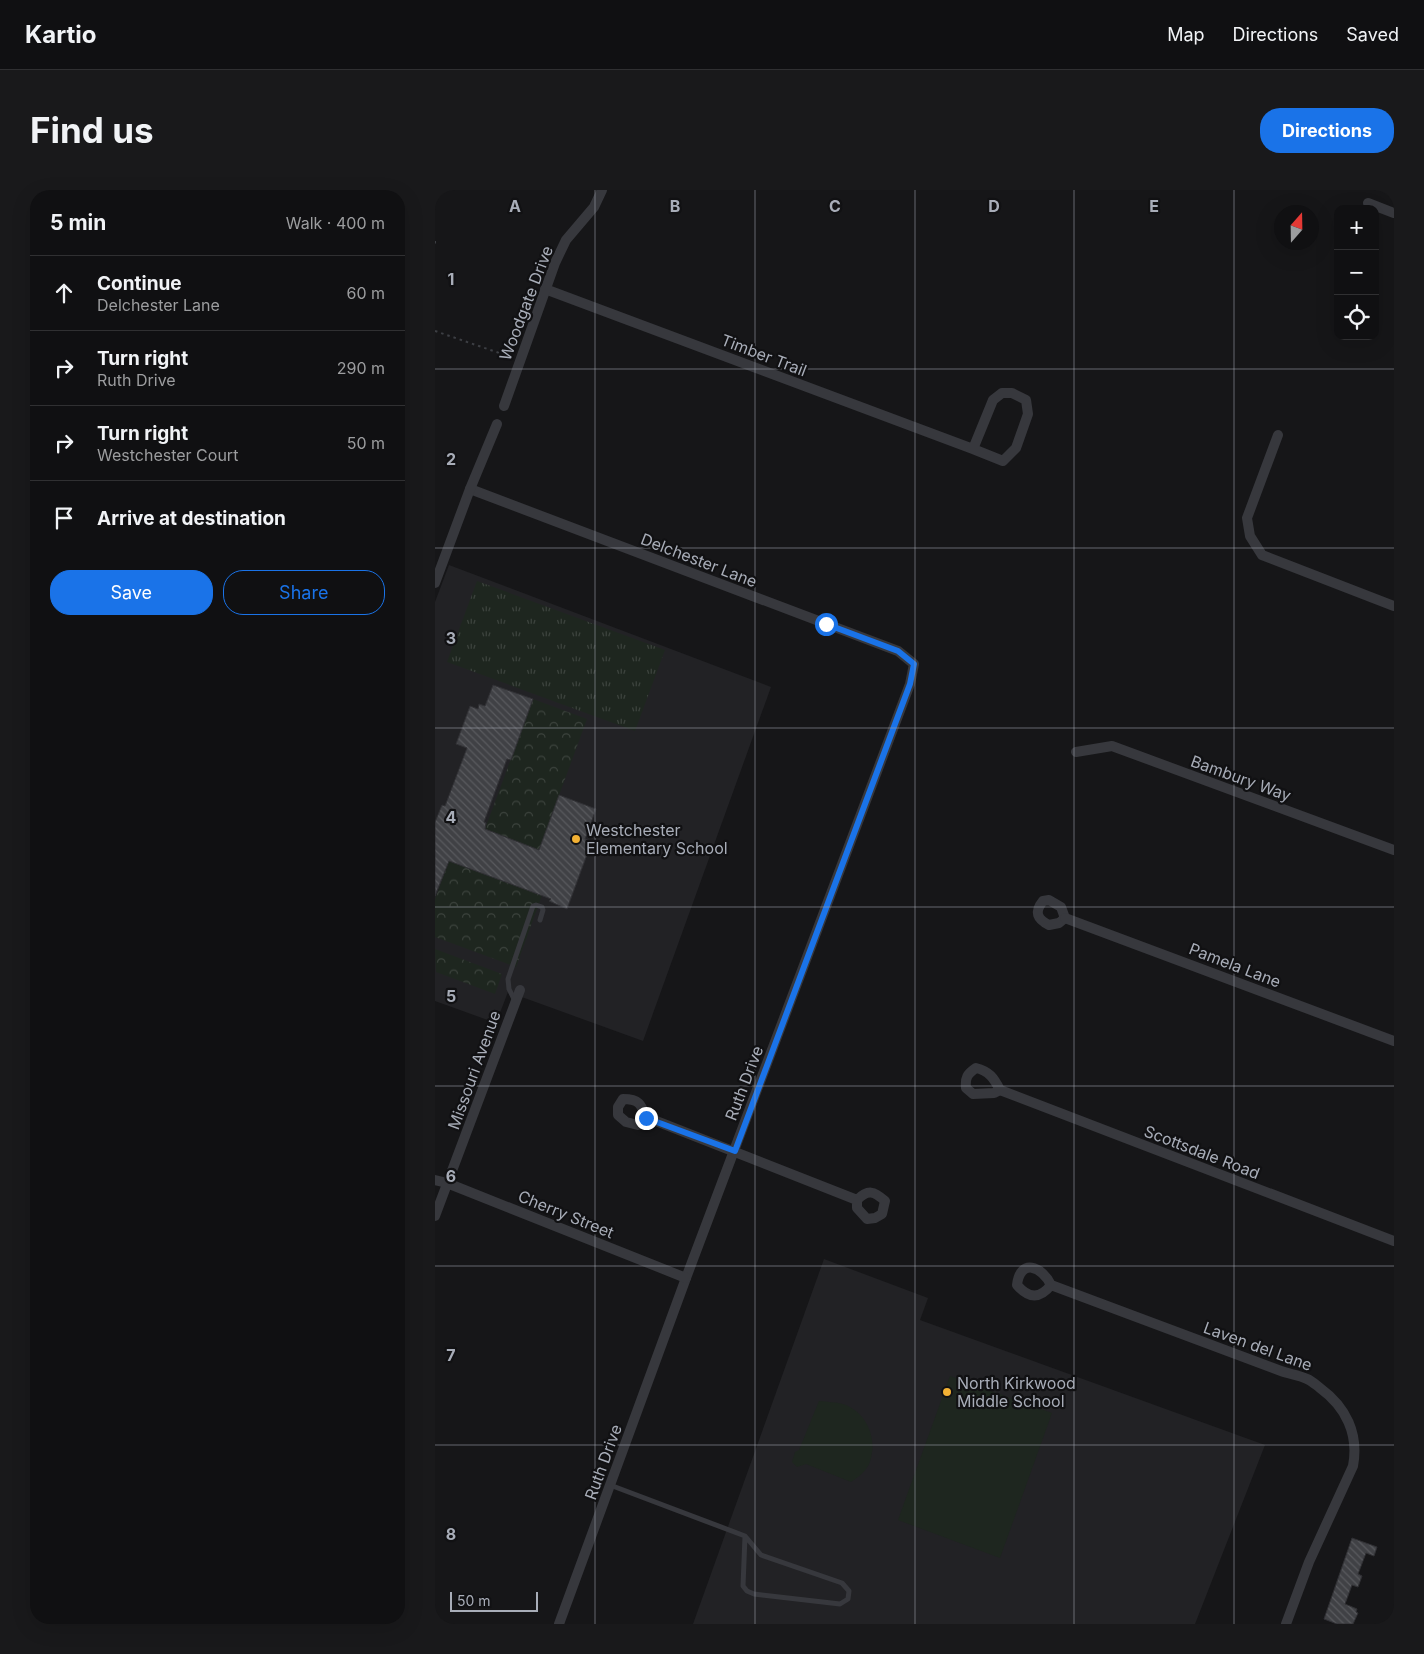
<!DOCTYPE html>
<meta charset="utf-8">
<style>
body{margin:0;font-family:Inter,sans-serif;background:#19191b;color:#f1f3f6}
.controls{position:absolute;right:15px;top:15px;display:grid;overflow:hidden;border-radius:10px;box-shadow:0 5px 20px #0002}
.controls button{width:45px;height:45px;display:grid;place-items:center;padding:0;border:0;border-bottom:1px solid #303032;background:#101012;color:#f1f3f6;font:25px sans-serif}
.compass{position:absolute;left:839px;top:15px;width:45px;height:45px;border-radius:50%;background:#101012;box-shadow:0 5px 20px #0002;rotate:20deg}
.scale{position:absolute;left:15px;bottom:12px;width:88px;box-sizing:border-box;padding-left:5px;border:2px solid #a8adb8;border-top:0;font-size:14px;line-height:18px;white-space:nowrap;color:#a8adb8;-webkit-text-stroke:4px #111113;paint-order:stroke}
.stop{position:absolute;width:15px;height:15px;margin:-11px;border:4px solid #1a73e8;border-radius:50%;background:#fff}
.stop.end{background:#1a73e8;border-color:#fff;box-shadow:0 1px 5px #0008}
.list{margin:0;padding:0;list-style:none}
h2{display:flex;justify-content:space-between;align-items:center;height:65px;margin:0;padding:0 20px;font-size:21px}
h2 small{font-size:16px;font-weight:400;color:#9c9d9f}
.list li{display:grid;grid-template-columns:32px 1fr auto;gap:15px;align-items:center;box-sizing:border-box;height:75px;padding:0 20px;border-top:1px solid #303032}
.list b{display:block;font-size:19px;white-space:nowrap}
.list p{margin:0;font-size:16px;white-space:nowrap;color:#9c9d9f}
.list em{font-size:16px;font-style:normal;color:#9c9d9f}
.actions{display:flex;gap:10px;padding:15px 20px}
.actions a{flex:1;padding:11px 0;border:1px solid #1a73e8;border-radius:20px;text-align:center;font-size:18px;color:#1a73e8}
.actions .main{background:#1a73e8;color:#fff}
.icon{flex:none;width:28px;height:28px;fill:none;stroke:currentColor;stroke-width:2;stroke-linecap:round;stroke-linejoin:round}
.map{position:relative;flex:none;width:959px;height:1434px;overflow:hidden;border-radius:20px}
header{display:flex;align-items:center;gap:30px;box-sizing:border-box;height:70px;padding:0 25px;background:#101012;border-bottom:1px solid #303032}
header strong{font-size:24px}
nav{display:flex;gap:28px;margin-inline-start:auto;font-size:18px}
.intro{display:flex;align-items:center;justify-content:space-between;box-sizing:border-box;height:120px;padding:0 30px}
h1{margin:0;font-size:35px}
.button{padding:12px 22px;border-radius:20px;background:#1a73e8;color:#fff;font-size:18px;font-weight:700}
main{display:flex;gap:30px;padding:0 30px}
aside{flex:1;background:#101012;border-radius:20px;box-shadow:0 5px 20px #0002}
.map>svg:first-child{display:block}
.built{fill:#222225}
.grass{fill:url(#grass-tufts)}
.park{fill:url(#park-crowns)}
.garden{fill:#1e261f}
.building{fill:url(#building-back-hatch);stroke:#303034}
.lines{fill:none;stroke-linecap:round;stroke-linejoin:round}
.path{stroke:#3d3f44;stroke-width:2;stroke-dasharray:2.5 4;stroke-linecap:butt}
.service{stroke:#37383d;stroke-width:5}
.minor{stroke:#37383d;stroke-width:10}
.route{stroke:#1a73e8;stroke-width:6}
.grid{fill:none;stroke:#a8adb8;stroke-width:1;stroke-opacity:0.55}
.poi-dot{fill:#f2b134;stroke:#111113;stroke-width:2}
.labels{text-anchor:middle;dominant-baseline:central;stroke-width:4.5;stroke-linejoin:round;paint-order:stroke}
.street-label{font-size:16px;fill:#a8adb8;stroke:#111113}
.poi-label{font-size:16px;fill:#a8adb8;stroke:#111113;text-anchor:start}
.grid-label{font-size:16px;text-anchor:middle;font-weight:bold;fill:#a8adb8;stroke:#111113;stroke-width:4.5;stroke-linejoin:round;paint-order:stroke}
</style>
<header>
<strong>Kartio</strong>
<nav><a>Map</a><a>Directions</a><a>Saved</a></nav>
</header>
<div class="intro"><h1>Find us</h1><a class="button">Directions</a></div>
<main>
<aside>
<h2>5 min<small>Walk · 400 m</small></h2>
<ul class="list">
<li><svg class="icon" aria-label="ahead" viewBox="0 0 24 24"><path d="M12 20V5M6 11l6-6 6 6"/></svg><div><b>Continue</b><p>Delchester Lane</p></div><em>60 m</em></li>
<li><svg class="icon" aria-label="right" viewBox="0 0 24 24"><path d="M7 20v-9h11M14 6l5 5-5 5"/></svg><div><b>Turn right</b><p>Ruth Drive</p></div><em>290 m</em></li>
<li><svg class="icon" aria-label="right" viewBox="0 0 24 24"><path d="M7 20v-9h11M14 6l5 5-5 5"/></svg><div><b>Turn right</b><p>Westchester Court</p></div><em>50 m</em></li>
<li><svg class="icon" aria-label="arrive" viewBox="0 0 24 24"><path d="M6 21V4h12l-3 4 3 4H6"/></svg><div><b>Arrive at destination</b></div></li>
</ul>
<div class="actions"><a class="main">Save</a><a>Share</a></div>
</aside>
<div class="map">
<svg width="959" height="1434" viewBox="0 0 959 1434">
<defs>
<pattern id="grass-tufts" width="24" height="20" patternUnits="userSpaceOnUse" patternTransform="scale(1.25)"><rect width="24" height="20" fill="#1e261f"/><path d="M3 7l-1-3M5 7V3M7 7l1-3M15 17l-1-3M17 17v-4M19 17l1-3" fill="none" stroke="#3c433d"/></pattern>
<pattern id="park-crowns" width="20" height="18" patternUnits="userSpaceOnUse" patternTransform="scale(1.25)"><rect width="20" height="18" fill="#1e261f"/><path d="M2 6a3 3 0 1 1 6 0M12 15a3 3 0 1 1 6 0" fill="none" stroke="#3c433d"/></pattern>
<pattern id="building-back-hatch" width="6" height="6" patternUnits="userSpaceOnUse" patternTransform="scale(1.25)"><rect width="6" height="6" fill="#404145"/><path d="M-1 5l2 2M0 0l6 6M5-1l2 2" fill="none" stroke="#595a5e"/></pattern>
</defs>
<rect width="100%" height="100%" fill="#161618"/>
<g class="built">
<polygon points="14,375 336,497 208,851 73,802 61,833 0,811 0,412"/>
<polygon points="389,1069 493,1108 485,1130 830,1255 760,1434 258,1434"/>
</g>
<polygon class="grass" points="42,391 230,460 200,541 12,472"/>
<g class="park">
<polygon points="98,509 152,529 104,660 50,639"/>
<polygon points="14,671 107,705 81,777 0,747 0,709"/>
<polygon points="0,759 67,784 60,804 1,782"/>
</g>
<g class="garden">
<polygon points="515,1186 617,1223 565,1368 463,1330"/>
<path d="M384 1211C392 1212 401 1212 408 1214 430 1221 442 1246 436 1268 434 1279 425 1286 416 1292L371 1274 362 1277 357 1272 360 1262 364 1260Z"/>
</g>
<g class="building">
<polygon points="58,495 98,509 76,570 72,569 49,632 51,633 50,639 104,660 124,605 161,619 150,649 157,651 132,719 114,711 116,709 14,671 0,706 0,632 7,615 10,616 32,558 21,554 35,516 43,519 44,514 50,516"/>
<polygon points="917,1348 942,1357 939,1366 931,1363 923,1384 927,1386 923,1397 917,1395 910,1414 922,1419 921,1422 923,1423 918,1434 902,1434 889,1429"/>
</g>
<g class="lines">
<g class="path">
<polyline points="0,51 0,54"/>
<polyline points="0,141 76,167"/>
</g>
<g class="service">
<polyline points="80,811 74,799 73,789 98,716 101,715 107,717 108,720 105,730"/>
<polyline points="175,1295 310,1346 326,1365 407,1393 414,1401 413,1409 405,1414 319,1404 312,1401 308,1396 310,1346"/>
</g>
<g class="minor">
<polyline points="933,13 959,23"/>
<polyline points="110,99 538,259 558,210 567,203 577,203 591,210 593,224 581,258 568,271 538,259"/>
<polyline points="69,216 120,73 131,50 159,17 167,0"/>
<polyline points="843,245 812,328 815,346 827,365 959,416"/>
<polyline points="35,299 463,461 479,474 475,494 251,1088 124,1434"/>
<polyline points="0,393 35,299 62,234"/>
<polyline points="641,562 677,556 959,660"/>
<path d="M614 710 626 717 630 728 624 733 614 735C602 729 599 722 608 711Z"/>
<polyline points="630,728 959,851"/>
<path d="M565 900 559 903 538 904 531 898C530 888 532 884 541 878 554 881 559 888 565 900L959 1051"/>
<path d="M211 927 203 935 191 932 183 925V917L188 909C204 909 206 914 211 927L422 1010C433 999 439 1001 450 1011L447 1024 440 1028 432 1029 422 1018V1010"/>
<polyline points="0,990 12,993 251,1088"/>
<polyline points="0,1026 85,800"/>
<path d="M616 1095C605 1109 594 1109 582 1095 585 1068 607 1076 616 1095L846 1181C854 1184 864 1185 872 1189 877 1191 881 1195 885 1198 911 1217 924 1244 918 1276L874 1372 851 1434"/>
</g>
</g>
<g class="lines">
<polyline class="route" points="211,928 300,961 475,494 479,474 463,461 391,434"/>
</g>
<path class="grid" d="M160 0V1434M320 0V1434M480 0V1434M639 0V1434M799 0V1434M0 179H959M0 358H959M0 538H959M0 717H959M0 896H959M0 1076H959M0 1255H959"/>
<g class="poi-dot">
<circle cx="141" cy="649" r="5"/>
<circle cx="512" cy="1202" r="5"/>
</g>
<g class="labels">
<g class="street-label">
<text transform="translate(91 113) rotate(-69)">Woodgate Drive</text>
<text transform="translate(329 165) rotate(21)">Timber Trail</text>
<text transform="translate(264 370) rotate(21)">Delchester Lane</text>
<text transform="translate(806 588) rotate(20)">Bambury Way</text>
<text transform="translate(800 775) rotate(21)">Pamela Lane</text>
<text transform="translate(39 880) rotate(-70)">Missouri Avenue</text>
<text transform="translate(309 893) rotate(-69)">Ruth Drive</text>
<text transform="translate(767 962) rotate(21)">Scottsdale Road</text>
<text transform="translate(131 1024) rotate(22)">Cherry Street</text>
<text transform="translate(823 1156) rotate(20)">Laven del Lane</text>
<text transform="translate(168 1272) rotate(-70)">Ruth Drive</text>
</g>
<g class="poi-label">
<text x="151" y="640">Westchester<tspan x="151" dy="18">Elementary School</tspan></text>
<text x="522" y="1193">North Kirkwood<tspan x="522" dy="18">Middle School</tspan></text>
</g>
</g>
<g class="grid-label">
<text x="80" y="22">A</text>
<text x="240" y="22">B</text>
<text x="400" y="22">C</text>
<text x="559" y="22">D</text>
<text x="719" y="22">E</text>
<text x="16" y="95">1</text>
<text x="16" y="275">2</text>
<text x="16" y="454">3</text>
<text x="16" y="633">4</text>
<text x="16" y="812">5</text>
<text x="16" y="992">6</text>
<text x="16" y="1171">7</text>
<text x="16" y="1350">8</text>
</g>
</svg>
<div class="controls">
<button>+</button>
<button>−</button>
<button><svg class="icon" aria-label="locate" viewBox="0 0 24 24"><circle cx="12" cy="12" r="6"/><path d="M12 2v4M12 18v4M2 12h4M18 12h4"/></svg></button>
</div>
<svg class="compass" viewBox="-18 -18 36 36"><path d="M0-13l5 13h-10z" fill="#e53935"/><path d="M0 13l5-13h-10z" fill="#9c9d9f"/></svg>
<div class="scale">50 m</div>
<div class="stop" style="left:391px;top:434px"></div>
<div class="stop end" style="left:211px;top:928px"></div>
</div>
</main>
